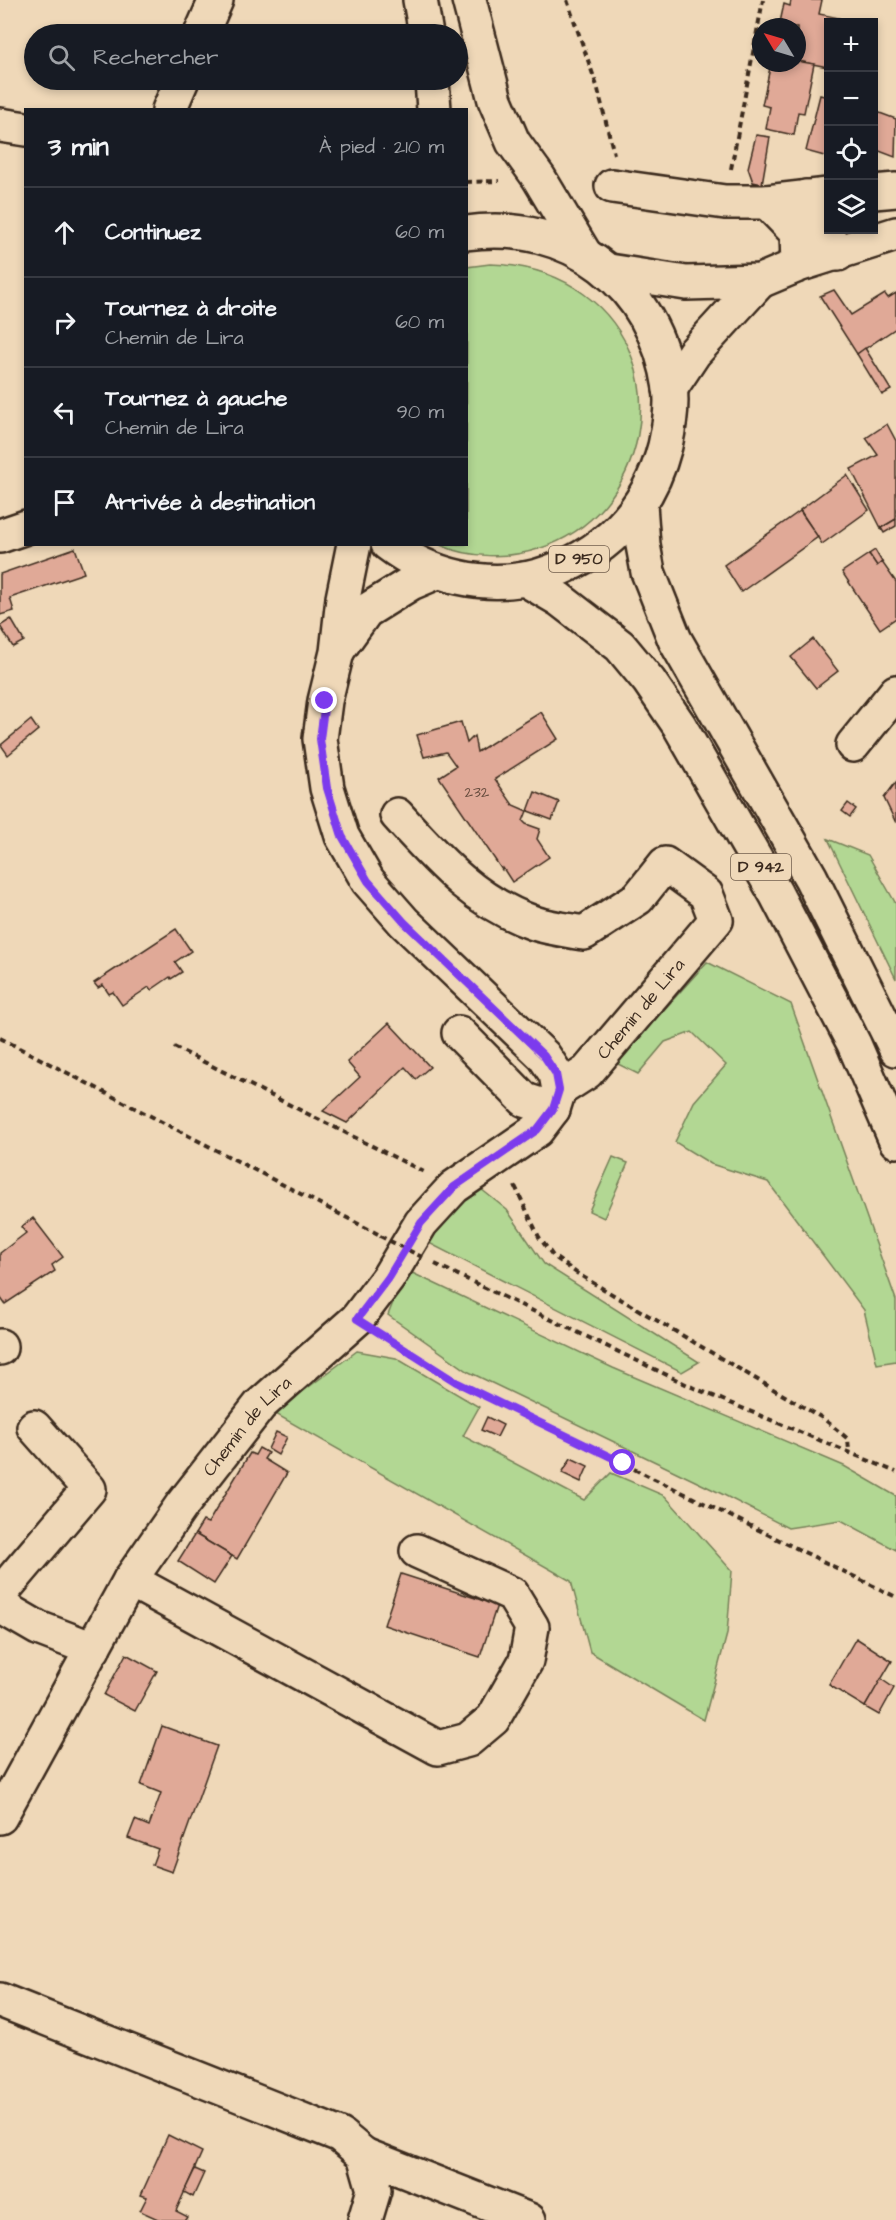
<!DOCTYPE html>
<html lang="fr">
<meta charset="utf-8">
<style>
body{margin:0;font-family:"Architects Daughter",sans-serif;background:#20242c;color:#f1f3f6}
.controls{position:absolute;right:18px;top:18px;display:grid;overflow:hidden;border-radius:0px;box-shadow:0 3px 9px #0003}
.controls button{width:54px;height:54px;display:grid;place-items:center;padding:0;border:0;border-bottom:2px solid #363941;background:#171b24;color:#f1f3f6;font:30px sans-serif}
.compass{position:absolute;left:752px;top:18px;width:54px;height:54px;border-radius:50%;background:#171b24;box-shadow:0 3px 9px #0003;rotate:308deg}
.stop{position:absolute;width:18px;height:18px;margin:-14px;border:4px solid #7c3aed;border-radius:50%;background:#fff}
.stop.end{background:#7c3aed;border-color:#fff;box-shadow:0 2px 6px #0008}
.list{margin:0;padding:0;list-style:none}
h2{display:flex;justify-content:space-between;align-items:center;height:78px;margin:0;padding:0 24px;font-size:26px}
h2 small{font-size:20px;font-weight:400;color:#9ea1a6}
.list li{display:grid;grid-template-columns:39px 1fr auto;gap:18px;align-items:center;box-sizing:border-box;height:90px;padding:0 24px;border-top:2px solid #363941}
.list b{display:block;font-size:22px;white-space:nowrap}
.list p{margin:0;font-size:20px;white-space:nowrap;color:#9ea1a6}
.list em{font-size:20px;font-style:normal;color:#9ea1a6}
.icon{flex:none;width:33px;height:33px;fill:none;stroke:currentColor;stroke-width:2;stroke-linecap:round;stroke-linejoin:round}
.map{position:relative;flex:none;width:896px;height:2220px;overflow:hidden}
.search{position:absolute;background:#171b24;box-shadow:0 3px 9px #0003;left:24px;top:24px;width:444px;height:66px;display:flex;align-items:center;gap:15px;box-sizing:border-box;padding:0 21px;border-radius:33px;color:#9ea1a6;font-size:22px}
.panel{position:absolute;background:#171b24;box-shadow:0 3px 9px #0003;left:24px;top:108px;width:444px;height:438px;border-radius:0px}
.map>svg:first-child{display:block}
.green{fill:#b2d793;stroke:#768058;stroke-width:1.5}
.building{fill:#e0a997;stroke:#3b2a1e;stroke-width:1.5}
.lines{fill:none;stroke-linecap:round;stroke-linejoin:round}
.minor-casing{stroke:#3b2a1e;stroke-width:38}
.major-casing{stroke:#3b2a1e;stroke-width:38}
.path{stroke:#3b2a1e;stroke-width:4;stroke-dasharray:6 4.5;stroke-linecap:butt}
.minor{stroke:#efd8b8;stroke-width:33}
.major{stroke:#efd8b8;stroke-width:33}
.path-bridge{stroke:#3b2a1e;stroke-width:4;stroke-dasharray:6 4.5;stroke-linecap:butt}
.route{stroke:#7c3aed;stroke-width:8}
.labels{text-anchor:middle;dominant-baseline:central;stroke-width:4.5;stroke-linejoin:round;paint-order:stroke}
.number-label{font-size:15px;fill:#644a3c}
.shield{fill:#efd8b8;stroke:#715e4c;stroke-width:1.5}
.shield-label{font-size:16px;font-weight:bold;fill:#3b2a1e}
.street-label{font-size:18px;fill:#3b2a1e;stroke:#efd8b8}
</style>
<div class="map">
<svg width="896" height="2220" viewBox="0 0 896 2220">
<rect width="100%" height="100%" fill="#efd8b8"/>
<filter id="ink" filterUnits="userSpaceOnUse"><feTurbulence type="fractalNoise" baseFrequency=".0167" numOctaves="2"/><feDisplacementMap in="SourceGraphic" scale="12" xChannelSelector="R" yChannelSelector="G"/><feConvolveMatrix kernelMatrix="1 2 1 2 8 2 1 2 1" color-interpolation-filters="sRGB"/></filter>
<g filter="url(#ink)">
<g class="green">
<path d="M490 264C525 265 556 273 584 294 679 364 648 515 538 549 507 559 470 558 440 545L466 544 467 267Z"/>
<polygon points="828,839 868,855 896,904 896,979"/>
<polygon points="707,962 791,1004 896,1300 896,1361 877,1364 864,1310 768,1182 711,1164 675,1142 694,1102 726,1065 692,1032 665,1042 638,1074 616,1063"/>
<polygon points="613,1157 628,1163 604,1218 589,1211"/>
<polygon points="481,1189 507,1210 544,1264 699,1362 682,1372 425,1241 442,1212"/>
<polygon points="406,1270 613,1368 844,1466 896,1496 896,1550 841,1520 788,1528 722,1494 469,1372 388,1315"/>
<polygon points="357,1351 396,1358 479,1407 463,1436 584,1500 611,1473 665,1496 732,1571 727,1634 704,1720 590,1652 571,1581 274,1413"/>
</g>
<g class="building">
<polygon points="791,0 822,0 819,14 839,18 838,22 828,22 828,67 797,61 797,27 779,27 784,4 790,6"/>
<polygon points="797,61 814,64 804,113 798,112 794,135 766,129 770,107 762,105 771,63 797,63"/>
<polygon points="820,95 828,97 828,157 806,151"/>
<polygon points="877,112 896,119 895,157 874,149 874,120"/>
<polygon points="756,135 770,137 762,184 753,182 748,168"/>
<polygon points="834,290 851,315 885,294 888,298 896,293 896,328 857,354 820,296"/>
<polygon points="865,348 891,390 882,395 857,354"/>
<polygon points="887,424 896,441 896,519 881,528 851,469 878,455 866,438"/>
<polygon points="847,475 869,510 822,544 800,510"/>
<polygon points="800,511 818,537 741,592 724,565"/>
<polygon points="896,519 896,526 884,533 881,528"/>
<polygon points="75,548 84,573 10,598 14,611 0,615 0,574"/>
<polygon points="875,550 882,562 877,566 869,554"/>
<polygon points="869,554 877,566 882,562 896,582 896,618 880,629 842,572"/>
<polygon points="11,619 24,641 13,647 0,626"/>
<polygon points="813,639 838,671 816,688 791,657"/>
<polygon points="541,712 558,739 495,779 513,805 527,811 523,821 526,824 540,829 537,839 549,857 512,882 503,868 502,870 439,777 456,766 446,752 424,757 417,735 461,722 467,743 474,736 477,752"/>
<polygon points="31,720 38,730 8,755 1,745"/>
<polygon points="896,782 896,823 884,798"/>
<polygon points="535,792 559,802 552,820 528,811"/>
<polygon points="848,803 856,809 850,817 842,811"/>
<polygon points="176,929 191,951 175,962 182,972 171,979 170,977 151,990 149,987 122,1005 113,992 109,994 103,985 98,988 94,983"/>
<polygon points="389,1023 430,1067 416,1079 405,1067 347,1123 323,1111 360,1077 347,1062"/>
<polygon points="33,1218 63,1257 52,1265 55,1271 5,1304 0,1297 0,1253 26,1233 21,1227"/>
<polygon points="487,1417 503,1425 497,1437 481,1430"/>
<polygon points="276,1432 287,1437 278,1455 268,1449"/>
<polygon points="259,1448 268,1453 264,1459 287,1473 237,1559 195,1534 203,1521 208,1523 250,1453 255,1455"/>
<polygon points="571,1458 588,1466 581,1482 562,1473"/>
<polygon points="195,1534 232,1556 214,1584 178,1561"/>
<polygon points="401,1574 497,1605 480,1657 384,1625"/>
<polygon points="856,1638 892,1661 865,1707 829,1685"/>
<polygon points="126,1654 157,1671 135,1711 104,1695"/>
<polygon points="881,1679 894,1688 879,1715 865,1707"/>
<polygon points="162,1726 217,1746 172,1872 152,1865 158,1849 128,1838 135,1820 149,1826 161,1793 141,1785"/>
<polygon points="168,2135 202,2152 176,2211 188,2217 186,2220 160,2220 140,2211 147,2197 141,2195"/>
<polygon points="195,2169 204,2173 193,2197 184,2192"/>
</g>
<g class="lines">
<defs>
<g id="minor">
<polyline points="201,34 216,0"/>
<polyline points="169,110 182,80"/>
<polyline points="0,125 26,129"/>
<polyline points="612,186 725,202 767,202 828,195"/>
<polyline points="874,192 896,190"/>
<polyline points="806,197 838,254"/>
<polyline points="767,202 797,233 798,265"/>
<polyline points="338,650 366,611 411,583 437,572"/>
<polyline points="853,745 896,692"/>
<path d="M397 815C438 860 474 902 534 923 549 928 567 930 584 933L638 898 665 864 706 894 716 920 587 1072 559 1090"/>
<polyline points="459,1033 525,1100 553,1109"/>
<polyline points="0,1346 0,1348"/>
<polyline points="130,1580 438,1748 468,1740 493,1719 526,1661 532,1627 512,1594 417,1551"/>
<polyline points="0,1594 89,1489 34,1427"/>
<polyline points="0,1606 38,1628 93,1649"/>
<path id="s1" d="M0 1817 130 1580 182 1505 260 1405 357 1319 388 1278 421 1223 454 1187 537 1130 553 1109 559 1090 556 1074 544 1056 404 922 368 881 342 836 327 788 320 739 325 701 337 652 343 598 354 544"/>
<polyline points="0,2000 340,2135 364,2155 374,2190 365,2220"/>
<polyline points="364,2155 529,2220"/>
</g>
<g id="major">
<polyline points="420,0 426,34"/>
<polyline points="469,0 495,100 513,142 539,178 584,253"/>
<polyline points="432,80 434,110"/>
<polyline points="609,271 686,283 760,281 798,265 896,234"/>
<polyline points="670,389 694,353 760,281"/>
<polyline points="640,505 643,545 648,572 675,640 811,878 896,1049"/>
<polyline points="0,536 26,527"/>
<path d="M388 544C430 576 485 590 538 576 603 557 648 512 665 446 669 428 673 406 670 388 655 285 570 218 466 233"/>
<polyline points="525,579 559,599 620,646 649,681 679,725 776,894 854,1044 896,1141"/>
</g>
</defs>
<use href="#minor" class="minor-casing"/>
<use href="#major" class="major-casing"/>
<g class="path">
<polyline points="567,0 597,86 614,154"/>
<polyline points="731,169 763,0"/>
<polyline points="466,182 499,181"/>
<polyline points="0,1038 378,1234"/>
<polyline points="174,1047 424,1172"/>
<polyline points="515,1186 539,1237 553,1256 578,1274 824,1419 848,1439 849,1451"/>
<polyline points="435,1264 694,1388 896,1472"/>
<polyline points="384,1336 456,1382 896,1597"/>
</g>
<use href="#minor" class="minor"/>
<use href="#major" class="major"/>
<polyline class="path-bridge" points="380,1236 424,1258"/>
</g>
</g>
<g class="lines" filter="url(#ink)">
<polyline class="route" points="325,701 320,739 327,788 342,836 368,881 404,922 544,1056 556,1074 559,1090 553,1109 537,1130 454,1187 421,1223 388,1278 357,1319 456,1382 623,1463"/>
</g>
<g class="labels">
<g class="number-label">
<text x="477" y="792">232</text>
</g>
<g class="shield">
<rect x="549" y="546" width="60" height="26" rx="4.5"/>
<rect x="731" y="854" width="60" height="26" rx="4.5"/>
</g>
<g class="shield-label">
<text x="579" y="559">D 950</text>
<text x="761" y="867">D 942</text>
</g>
<g class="street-label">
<text transform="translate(641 1009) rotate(-50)">Chemin de Lira</text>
<text stroke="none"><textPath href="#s1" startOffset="464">Chemin de Lira</textPath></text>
</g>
</g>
</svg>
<div class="controls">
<button>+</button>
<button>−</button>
<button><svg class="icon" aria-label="locate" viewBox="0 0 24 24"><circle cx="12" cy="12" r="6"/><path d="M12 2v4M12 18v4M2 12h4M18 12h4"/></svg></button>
<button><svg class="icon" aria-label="layers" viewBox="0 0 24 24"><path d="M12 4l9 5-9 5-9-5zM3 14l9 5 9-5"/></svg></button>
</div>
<svg class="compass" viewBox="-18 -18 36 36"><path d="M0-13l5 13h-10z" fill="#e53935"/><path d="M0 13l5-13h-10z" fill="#9ea1a6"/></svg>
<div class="stop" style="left:623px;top:1463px"></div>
<div class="stop end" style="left:325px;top:701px"></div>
<div class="search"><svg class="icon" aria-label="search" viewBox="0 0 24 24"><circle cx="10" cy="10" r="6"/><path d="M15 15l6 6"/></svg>Rechercher</div>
<section class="panel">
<h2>3 min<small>À pied · 210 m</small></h2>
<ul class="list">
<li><svg class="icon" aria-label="ahead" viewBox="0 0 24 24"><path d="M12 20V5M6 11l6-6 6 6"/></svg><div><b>Continuez</b></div><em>60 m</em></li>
<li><svg class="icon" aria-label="right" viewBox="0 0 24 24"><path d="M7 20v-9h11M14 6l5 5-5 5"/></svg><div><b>Tournez à droite</b><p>Chemin de Lira</p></div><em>60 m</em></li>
<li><svg class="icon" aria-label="left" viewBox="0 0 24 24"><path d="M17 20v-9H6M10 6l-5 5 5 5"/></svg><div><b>Tournez à gauche</b><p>Chemin de Lira</p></div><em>90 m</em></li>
<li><svg class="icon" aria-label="arrive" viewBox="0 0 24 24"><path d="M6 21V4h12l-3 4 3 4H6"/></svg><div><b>Arrivée à destination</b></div></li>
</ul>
</section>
</div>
